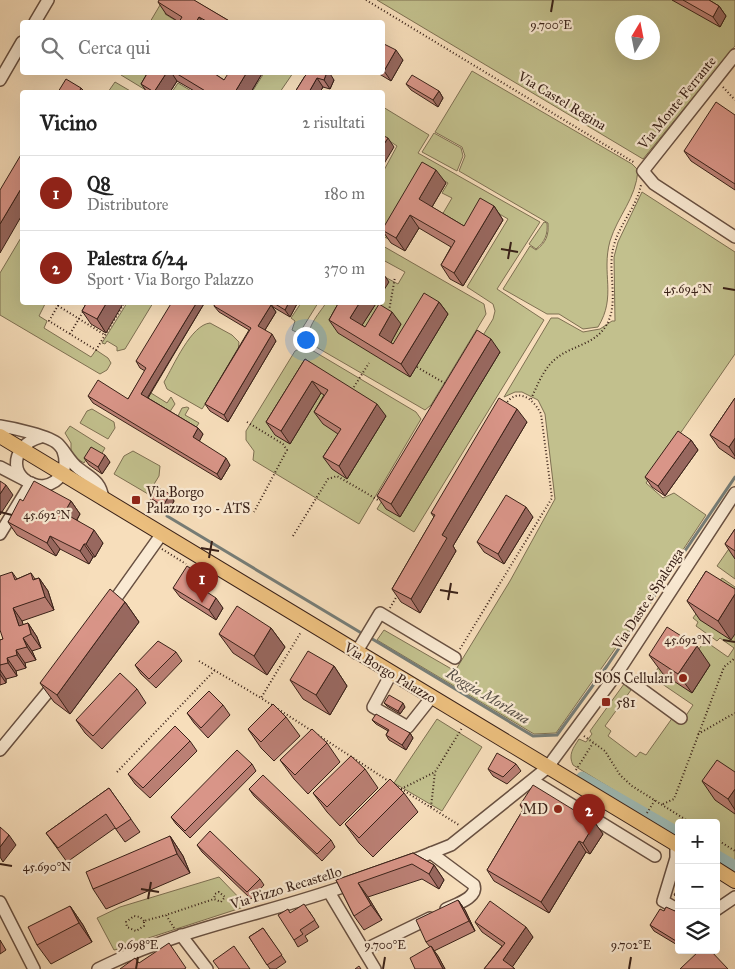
<!DOCTYPE html>
<html lang="it">
<meta charset="utf-8">
<style>
body{margin:0;font-family:"IM FELL Great Primer",serif;background:#f2f2f2;color:#222}
.controls{position:absolute;right:15px;bottom:15px;display:grid;overflow:hidden;border-radius:5px;box-shadow:0 5px 20px #0002}
.controls button{width:45px;height:45px;display:grid;place-items:center;padding:0;border:0;border-bottom:1px solid #e0e0e0;background:#fff;color:#222;font:25px sans-serif}
.compass{position:absolute;left:615px;top:15px;width:45px;height:45px;border-radius:50%;background:#fff;box-shadow:0 5px 20px #0002;rotate:10deg}
.you{position:absolute;left:305px;top:339px;width:18px;height:18px;margin:-12px;border:4px solid #fff;border-radius:50%;background:#1a73e8;box-shadow:0 0 0 8px #1a73e833}
.badge{display:grid;place-items:center;width:32px;height:32px;border-radius:50%;background:#8f2418;color:#fff;font-size:16px;font-weight:700}
.pin{position:absolute;translate:-50% -41px;filter:drop-shadow(0 1px 2px #0008)}
.pin::after{content:'';position:absolute;top:26px;width:18px;height:15px;background:inherit;clip-path:polygon(0 0,100% 0,50% 100%)}
.list{margin:0;padding:0;list-style:none}
h2{display:flex;justify-content:space-between;align-items:center;height:65px;margin:0;padding:0 20px;font-size:21px}
h2 small{font-size:16px;font-weight:400;color:#767676}
.list li{display:grid;grid-template-columns:32px 1fr auto;gap:15px;align-items:center;box-sizing:border-box;height:75px;padding:0 20px;border-top:1px solid #e0e0e0}
.list b{display:block;font-size:19px;white-space:nowrap}
.list p{margin:0;font-size:16px;white-space:nowrap;color:#767676}
.list em{font-size:16px;font-style:normal;color:#767676}
.icon{flex:none;width:28px;height:28px;fill:none;stroke:currentColor;stroke-width:2;stroke-linecap:round;stroke-linejoin:round}
.map{position:relative;flex:none;width:735px;height:969px;overflow:hidden}
.search{position:absolute;background:#fff;box-shadow:0 5px 20px #0002;left:20px;top:20px;width:365px;height:55px;display:flex;align-items:center;gap:12px;box-sizing:border-box;padding:0 18px;border-radius:5px;color:#767676;font-size:19px}
.panel{position:absolute;background:#fff;box-shadow:0 5px 20px #0002;left:20px;top:90px;width:365px;height:215px;border-radius:5px}
.map>svg:first-child{display:block}
.green{fill:#c2c08d;stroke:#7e7052;fill-rule:evenodd}
.lines{fill:none;stroke-linecap:round;stroke-linejoin:round}
.stream{stroke:#767d77;stroke-width:3}
.canal{stroke:#9ebbb6;stroke-width:11}
.minor-casing{stroke:#685041;stroke-width:14}
.major-casing{stroke:#392118;stroke-width:16}
.path{stroke:#392118;stroke-width:2;stroke-dasharray:1 2.5;stroke-linecap:butt}
.minor{stroke:#faead3;stroke-width:11}
.major{stroke:#ecbf7e;stroke-width:14}
.wall{fill:#bb8075;stroke:#392118}
.shaded-wall{fill:#98685f;stroke:#392118}
.building{fill:#d99588;stroke:#392118}
.ticks{fill:none;stroke:#392118;stroke-width:2}
.poi-dot{fill:#8f2418;stroke:#faead3;stroke-width:2}
.labels{text-anchor:middle;dominant-baseline:central;stroke-width:4.5;stroke-linejoin:round;paint-order:stroke}
.street-label{font-size:14px;fill:#392118;stroke:#faead3}
.poi-label{font-size:14px;fill:#392118;stroke:#faead3;text-anchor:start}
.water-label{font-size:15px;font-style:italic;fill:#574f47;stroke:#faead3}
.ticks-label{font-size:12px;text-anchor:middle;fill:#392118;stroke:#faead3;stroke-width:4.5;stroke-linejoin:round;paint-order:stroke}
</style>
<div class="map">
<svg width="735" height="969" viewBox="0 0 735 969">
<rect width="100%" height="100%" fill="#f7debb"/>
<filter id="stains"><feTurbulence type="fractalNoise" baseFrequency=".004" numOctaves="4"/><feColorMatrix values="0 0 0 0 .2 0 0 0 0 .09 0 0 0 0 .02 0 0 0 .5 -.17"/></filter>
<radialGradient id="worn" r=".72"><stop offset=".6" stop-color="#630" stop-opacity="0"/><stop offset="1" stop-color="#630" stop-opacity=".3"/></radialGradient>
<g class="green">
<polygon points="163,0 172,2 165,14 178,22 150,22"/>
<path d="M377 0H735V46L643 159ZM622 22H652V52H622Z"/>
<path d="M472 71 632 164 638 170C636 199 618 215 610 241 601 274 617 296 598 327L583 329 559 314H547L503 289 530 246 536 250C546 243 549 235 548 223L459 171 465 156 462 147 435 132Z"/>
<polygon points="122,73 162,73 149,92 121,75"/>
<polygon points="264,73 264,72 293,73 280,92 252,92"/>
<polygon points="115,82 132,92 108,92"/>
<polygon points="178,83 193,92 172,92"/>
<polygon points="383,107 429,135 418,153 540,222 497,289 544,320 414,532 377,509 493,319 495,311 493,304 467,287 508,219 491,209 474,234 442,215 452,198 442,193 448,183 431,173 390,240 383,236 383,172 397,146 385,138 383,141"/>
<polygon points="434,133 461,148 463,156 457,171 422,152"/>
<polygon points="642,192 735,252 735,354 646,483 663,498 674,493 706,515 655,592 556,733 534,734 377,640 384,630 455,671 510,581 555,499 545,414 538,400 522,392 515,392 504,397 551,318 558,318 583,332 600,329 612,321 615,321 614,257 618,242"/>
<path d="M544 222 547 223C548 234 545 242 536 249L529 244Z"/>
<polygon points="22,236 22,302 45,304 39,316 47,321 44,328 91,357 96,350 108,358 111,363 107,370 100,374 0,315 0,273"/>
<path d="M383 246 484 304 486 314 431 405 425 410 311 344C303 330 319 314 326 303L382 302 383 276 398 284 405 272 383 260Z"/>
<polygon points="127,303 153,303 125,349 117,351 117,347 107,341 105,344 102,343"/>
<polygon points="301,303 318,303 300,332 298,333 292,330 295,321 291,318"/>
<path d="M210 323 232 335 239 342 238 353 202 409 167 389 164 382C174 365 191 325 210 323Z"/>
<polygon points="303,347 310,349 416,412 421,419 359,524 253,460 254,451 246,440 246,431 295,351"/>
<polygon points="151,393 167,403 171,397 175,404 169,413 147,400"/>
<polygon points="187,407 189,408 185,415 199,423 195,429 177,418 182,408"/>
<polygon points="92,409 114,422 115,428 108,439 80,423 87,411"/>
<polygon points="70,426 105,448 101,455 92,450 84,463 71,455 71,443 65,433"/>
<polygon points="133,451 160,466 159,476 148,494 114,474 124,456"/>
<polygon points="735,540 735,579 717,566"/>
<path d="M722 578 735 587V864L716 853V823H679V830L573 765C568 755 573 748 579 739L586 742 592 734 590 731 624 684 631 690 605 726 611 731 608 736 636 757 640 752 646 755 673 717 681 723 693 705 652 677 679 637 698 650 705 641 728 657 734 648 720 638 717 641 696 626 698 622 693 618Z"/>
<polygon points="437,719 482,747 442,811 394,783"/>
<polygon points="219,877 247,906 130,944 128,947 114,950 97,918 120,907"/>
</g>
<g class="lines">
<g class="stream">
<polyline points="167,516 363,634"/>
<polyline points="369,637 533,736 557,735 607,666 735,477"/>
</g>
<g class="canal">
<polyline points="582,777 679,833"/>
<polyline points="716,855 735,866"/>
</g>
<defs>
<g id="minor">
<polyline points="35,22 48,0"/>
<polyline points="735,55 643,171 654,184 735,237"/>
<polyline points="0,80 22,42"/>
<path d="M0 426C13 428 50 436 58 444 65 451 70 462 78 468 91 478 101 481 103 499"/>
<path d="M41 437C7 446 9 484 43 486 61 483 69 467 63 451"/>
<polyline points="0,467 25,480"/>
<polyline points="0,534 31,483"/>
<polyline points="109,608 161,535"/>
<polyline points="356,653 380,613 455,658"/>
<polyline points="618,672 681,718"/>
<polyline points="391,674 373,707 408,727 431,698"/>
<polyline points="0,750 56,682"/>
<polyline points="533,781 655,856"/>
<polyline points="676,844 676,858 663,901 679,910"/>
<path d="M431 853 474 885C478 898 456 904 446 909"/>
<polyline points="406,863 451,845 547,768 618,672 735,493"/>
<polyline points="329,892 375,969"/>
<polyline points="0,902 34,969"/>
<polyline points="716,910 735,897"/>
<polyline points="181,935 207,969"/>
<polyline points="364,950 430,918"/>
<path d="M98 969C179 928 269 914 354 883"/>
</g>
<g id="major">
<polyline points="0,436 679,846"/>
<polyline points="716,869 735,881"/>
</g>
</defs>
<use href="#minor" class="minor-casing"/>
<use href="#major" class="major-casing"/>
<g class="path">
<polyline points="366,0 635,163"/>
<polyline points="723,87 735,100"/>
<polyline points="52,302 105,335"/>
<polyline points="60,302 49,321 96,350 125,302"/>
<polyline points="389,311 395,277"/>
<polyline points="70,334 84,310"/>
<polyline points="417,367 446,384"/>
<polyline points="352,390 369,363"/>
<path d="M531 399C538 384 544 367 558 357 571 347 592 344 603 330 620 309 609 279 612 255 615 228 636 210 641 185"/>
<polyline points="247,422 283,444 287,450 254,512"/>
<polyline points="293,536 328,479 337,476 378,500"/>
<polyline points="162,549 186,564"/>
<polyline points="390,608 398,594"/>
<path d="M460 649 552 498 541 414C534 399 517 386 505 405"/>
<polyline points="199,661 261,698"/>
<polyline points="272,705 261,698 301,632"/>
<polyline points="278,709 312,731"/>
<polyline points="698,734 735,713"/>
<polyline points="318,735 390,782"/>
<polyline points="584,736 605,751 620,775 632,786 691,823"/>
<polyline points="576,770 593,743"/>
<polyline points="117,772 215,670"/>
<polyline points="398,787 459,825"/>
<polyline points="401,789 435,772 462,728"/>
<polyline points="663,804 674,799 724,667 735,658"/>
<polyline points="431,807 435,772"/>
<polyline points="647,813 655,800"/>
<polyline points="716,839 735,851"/>
<polyline points="144,921 140,917 134,916 126,922 127,927 136,931 144,926 144,921 166,915"/>
<polyline points="174,928 166,915 214,899 221,902 225,897 219,892 215,894 214,899"/>
</g>
<use href="#minor" class="minor"/>
<use href="#major" class="major"/>
</g>
<g class="wall">
<polygon points="672,0 709,0 719,6 726,16 720,27"/>
<polygon points="195,1 231,22 179,22 166,14 158,2"/>
<polygon points="382,43 403,60 391,81 376,72 382,72"/>
<polygon points="148,72 212,72 224,80 263,72 251,92 196,92 177,81 170,92 147,92 141,84"/>
<polygon points="305,76 334,80 330,89 323,87 320,92 295,92"/>
<polygon points="406,84 439,91 443,98 438,107 411,90"/>
<polygon points="735,115 735,190 691,161 684,151"/>
<polygon points="446,183 432,207 464,226 494,206 503,220 463,286 450,279 441,265 451,247 419,228 405,251 391,243 382,230"/>
<polygon points="87,302 106,333 91,324 82,311"/>
<polygon points="205,302 148,398 198,428 203,434 199,441 230,465 221,480 93,403 88,396 128,399 145,371 140,368 136,361"/>
<polygon points="214,302 267,302 271,305 276,312 265,330 276,341 228,422 210,411 205,404 249,330 219,312 214,306 216,303"/>
<polygon points="270,302 298,302 290,317 273,307"/>
<polygon points="339,302 377,302 362,325 365,327 401,324 391,342 393,344 439,302 448,314 410,377 338,333 329,320"/>
<polygon points="500,352 400,517 386,509 377,496"/>
<polygon points="305,359 386,416 347,479 332,469 323,457 338,434 323,424 314,412 324,395 321,393 290,444 275,435 266,422"/>
<polygon points="735,398 735,459 719,448 710,435"/>
<polygon points="527,422 453,546 456,551 420,613 401,602 392,589 434,517 431,513"/>
<polygon points="691,440 698,450 665,496 652,487 645,477"/>
<polygon points="84,458 110,462 102,474 89,465"/>
<polygon points="170,494 174,501 168,512 153,504 149,497"/>
<polygon points="23,501 71,501 80,514 77,520 103,543 95,557 93,557 89,564 60,549 56,556 17,535 8,522"/>
<polygon points="533,517 504,564 484,552 477,542"/>
<polygon points="735,529 735,559 725,544"/>
<polygon points="706,571 731,640 700,620 687,601"/>
<polygon points="12,572 17,579 31,573 35,579 39,578 48,591 54,610 22,621 23,625 28,623 37,637 41,648 32,651 36,660 25,663 26,668 16,671 17,676 6,679 6,683 0,685 0,640 3,639"/>
<polygon points="206,584 202,589 223,608 216,620 180,597 173,588"/>
<polygon points="125,602 139,622 70,714 54,702 40,683"/>
<polygon points="271,628 285,647 267,675 233,653 219,634"/>
<polygon points="176,652 182,661 156,688 141,674 135,665"/>
<polygon points="649,655 710,665 692,693 663,674"/>
<polygon points="334,666 347,686 330,715 303,699 290,680"/>
<polygon points="137,689 146,703 102,749 85,733 76,720"/>
<polygon points="384,703 405,707 400,714 387,706"/>
<polygon points="223,705 230,715 208,738 194,723 187,713"/>
<polygon points="286,717 300,736 274,761 261,748 248,729"/>
<polygon points="372,720 410,733 413,738 406,750 389,740 386,735 388,731 376,724"/>
<polygon points="190,741 197,751 150,798 135,784 128,774"/>
<polygon points="327,743 340,762 308,794 294,779 280,760"/>
<polygon points="252,764 256,771 190,838 176,824 171,817"/>
<polygon points="516,764 521,771 507,784 493,776 488,769"/>
<polygon points="365,769 378,788 340,826 327,812 313,793"/>
<polygon points="735,772 735,814 715,800 702,781"/>
<polygon points="109,788 140,832 125,842 115,828 67,862 46,833"/>
<polygon points="249,789 331,840 335,847 322,861 254,796"/>
<polygon points="404,793 418,812 373,857 359,843 345,824"/>
<polygon points="520,805 595,823 603,834 590,854 586,852 549,913 494,881 487,870 523,810"/>
<polygon points="170,836 183,856 190,873 106,909 93,889"/>
<polygon points="197,845 260,879 264,885 251,899 202,852"/>
<polygon points="413,853 434,865 444,880 439,889 422,879 368,897 382,920 364,930 354,916 336,880"/>
<polygon points="458,900 465,910 475,931 434,951 438,956 445,969 415,969 430,947 426,942"/>
<polygon points="70,906 83,925 92,942 51,964 37,945"/>
<polygon points="679,909 679,946 654,931 650,925 664,911 675,911"/>
<polygon points="309,911 319,927 305,936 308,941 298,947 294,940 290,913"/>
<polygon points="475,922 533,937 512,967 515,969 484,969 502,946 482,932"/>
<polygon points="263,928 286,962 276,969 270,969 249,937"/>
<polygon points="0,940 6,950 0,954"/>
</g>
<g class="shaded-wall">
<polygon points="719,6 726,16 720,27 713,17"/>
<polygon points="199,17 203,22 196,22"/>
<polygon points="396,50 403,60 391,81 384,71"/>
<polygon points="167,72 171,72 177,81 170,92 154,92"/>
<polygon points="247,72 263,72 251,92 235,92"/>
<polygon points="327,72 329,72 334,80 330,89 324,80"/>
<polygon points="317,78 323,87 320,92 309,92"/>
<polygon points="81,88 85,92 79,92"/>
<polygon points="439,91 443,98 438,107 433,100"/>
<polygon points="388,138 394,147 382,167 382,147"/>
<polygon points="436,170 446,183 429,212 419,199"/>
<polygon points="22,187 22,215 0,253 0,224"/>
<polygon points="494,206 503,220 463,286 454,273"/>
<polygon points="410,215 419,228 405,251 396,238"/>
<polygon points="382,272 389,282 382,293"/>
<polygon points="107,302 124,302 106,333 97,319"/>
<polygon points="197,302 205,302 146,400 141,394"/>
<polygon points="289,302 298,302 290,317 285,310"/>
<polygon points="360,302 377,302 359,330 350,318"/>
<polygon points="439,302 448,314 410,377 401,364"/>
<polygon points="271,305 276,312 263,333 258,326"/>
<polygon points="392,312 401,324 388,348 379,335"/>
<polygon points="272,334 276,341 228,422 224,415"/>
<polygon points="491,339 500,352 400,517 391,504"/>
<polygon points="312,381 321,393 290,444 281,431"/>
<polygon points="377,404 386,416 347,479 339,466"/>
<polygon points="517,409 527,422 453,546 456,551 420,613 411,599 442,535"/>
<polygon points="198,428 203,434 198,444 193,437"/>
<polygon points="735,438 735,456 729,447"/>
<polygon points="691,440 698,450 665,496 658,486"/>
<polygon points="105,455 110,462 102,474 98,467"/>
<polygon points="226,458 230,465 221,480 217,474"/>
<polygon points="6,485 13,495 0,515 0,494"/>
<polygon points="170,494 174,501 168,512 163,506"/>
<polygon points="71,501 80,514 73,526 64,513"/>
<polygon points="526,507 533,517 504,564 498,554"/>
<polygon points="94,530 103,543 95,557 86,544"/>
<polygon points="50,536 60,549 56,556 47,543"/>
<polygon points="84,544 93,557 89,564 80,551"/>
<polygon points="199,574 206,584 200,593 193,583"/>
<polygon points="39,578 48,591 54,610 45,597"/>
<polygon points="735,594 735,634 731,640 718,621"/>
<polygon points="216,598 223,608 216,620 209,610"/>
<polygon points="125,602 139,622 70,714 57,695"/>
<polygon points="13,608 22,621 27,636 19,626"/>
<polygon points="28,623 37,637 41,648 31,634"/>
<polygon points="271,628 285,647 267,675 254,656"/>
<polygon points="23,638 32,651 36,660 27,647"/>
<polygon points="697,646 710,665 692,693 678,674"/>
<polygon points="16,650 25,663 26,668 17,655"/>
<polygon points="7,658 16,671 17,676 8,663"/>
<polygon points="334,666 347,686 330,715 316,695"/>
<polygon points="0,670 6,679 6,683 0,674"/>
<polygon points="403,703 405,707 400,714 398,711"/>
<polygon points="410,733 413,738 406,750 402,745"/>
<polygon points="735,789 735,810 728,799"/>
<polygon points="595,823 603,834 590,854 583,843"/>
<polygon points="9,835 16,845 3,862 0,857 0,847"/>
<polygon points="170,836 183,856 190,873 177,854"/>
<polygon points="579,841 586,852 549,913 541,902"/>
<polygon points="434,865 444,880 439,889 429,874"/>
<polygon points="358,883 368,897 382,920 371,905"/>
<polygon points="458,900 465,910 475,931 469,921"/>
<polygon points="70,906 83,925 92,942 79,923"/>
<polygon points="526,927 533,937 511,969 503,960"/>
<polygon points="431,946 438,956 445,969 443,969"/>
</g>
<g class="building">
<polygon points="159,0 194,0 231,22 208,22 199,17 196,22 179,22 182,17 158,2"/>
<polygon points="683,0 709,0 719,6 713,17"/>
<polygon points="382,43 396,50 384,71 382,70"/>
<polygon points="148,72 167,72 154,92 141,84"/>
<polygon points="174,72 212,72 224,80 229,72 247,72 235,92 207,92"/>
<polygon points="309,72 327,72 324,80 317,78 309,92 295,92 305,76"/>
<polygon points="412,75 439,91 433,100 406,84"/>
<polygon points="66,79 81,88 79,92 58,92"/>
<polygon points="716,102 735,115 735,184 684,151"/>
<polygon points="382,135 388,138 382,147"/>
<polygon points="22,153 22,187 0,224 0,190"/>
<polygon points="422,162 436,170 419,199 464,226 480,198 494,206 454,273 441,265 455,241 410,215 396,238 382,230"/>
<polygon points="424,293 439,302 401,364 329,320 339,302 360,302 350,318 365,327 379,304 392,312 379,335 393,344"/>
<polygon points="87,302 107,302 97,319 82,311"/>
<polygon points="172,302 197,302 141,394 198,428 193,437 226,458 217,474 88,396 98,380 128,399 146,368 136,361"/>
<polygon points="216,302 267,302 271,305 258,326 272,334 224,415 205,404 251,328 214,306"/>
<polygon points="272,302 289,302 285,310"/>
<polygon points="477,330 491,339 391,504 377,496"/>
<polygon points="305,359 377,404 339,466 323,457 341,429 314,412 328,390 312,381 281,431 266,422"/>
<polygon points="499,398 517,409 442,535 447,538 411,599 392,589 435,515 431,513"/>
<polygon points="735,398 735,438 729,447 710,435"/>
<polygon points="678,431 691,440 658,486 645,477"/>
<polygon points="91,447 105,455 98,467 84,458"/>
<polygon points="0,481 6,485 0,494"/>
<polygon points="34,481 71,501 64,513 94,530 86,544 84,544 80,551 50,536 47,543 8,522 20,499 23,501"/>
<polygon points="155,486 170,494 163,506 149,497"/>
<polygon points="506,495 526,507 498,554 477,542"/>
<polygon points="735,529 735,551 725,544"/>
<polygon points="187,566 199,574 193,583 216,598 209,610 173,588"/>
<polygon points="706,571 735,589 735,594 718,621 687,601"/>
<polygon points="12,572 15,580 31,573 33,580 39,578 45,597 13,608 19,626 28,623 31,634 23,638 27,647 16,650 17,655 7,658 8,663 0,665 0,640 3,639 0,630 0,576"/>
<polygon points="110,589 125,602 57,695 40,683"/>
<polygon points="237,606 271,628 254,656 219,634"/>
<polygon points="667,627 697,646 678,674 649,655"/>
<polygon points="158,641 176,652 149,679 135,665"/>
<polygon points="308,651 334,666 316,695 290,680"/>
<polygon points="120,673 137,689 93,736 76,720"/>
<polygon points="209,691 223,705 201,728 187,713"/>
<polygon points="389,695 403,703 398,711 384,703"/>
<polygon points="273,704 286,717 261,742 248,729"/>
<polygon points="376,714 410,733 402,745 386,735 389,730 372,720"/>
<polygon points="175,726 190,741 143,788 128,774"/>
<polygon points="312,729 327,743 295,775 280,760"/>
<polygon points="237,750 252,764 185,831 171,817"/>
<polygon points="497,753 516,764 503,777 488,769"/>
<polygon points="351,756 365,769 327,807 313,793"/>
<polygon points="717,760 735,772 735,789 728,799 702,781"/>
<polygon points="263,775 331,840 317,854 249,789"/>
<polygon points="390,779 404,793 359,838 345,824"/>
<polygon points="533,785 595,823 583,843 579,841 541,902 487,870 524,808 520,805"/>
<polygon points="109,788 131,819 116,829 106,814 58,848 46,833"/>
<polygon points="0,827 9,835 0,847"/>
<polygon points="210,831 260,879 247,892 197,845"/>
<polygon points="170,836 177,854 93,889 86,872"/>
<polygon points="413,853 434,865 429,874 412,864 358,883 371,905 354,916 336,880"/>
<polygon points="679,886 679,898 674,895"/>
<polygon points="458,900 469,921 426,942 416,920"/>
<polygon points="490,901 526,927 503,960 514,968 514,969 484,969 505,943 475,922"/>
<polygon points="304,904 315,920 300,930 303,934 294,940 278,915 288,909 290,913"/>
<polygon points="70,906 79,923 37,945 28,927"/>
<polygon points="666,907 675,911 679,909 679,938 676,941 650,925 660,909 664,911"/>
<polygon points="263,928 282,955 267,965 249,937"/>
<polygon points="169,943 186,968 184,969 120,969 135,958 139,963"/>
<polygon points="234,946 250,969 219,969 213,961"/>
<polygon points="431,946 443,969 415,969 410,958"/>
<polygon points="700,950 710,950 728,969 680,969"/>
<polygon points="359,966 361,969 355,969"/>
</g>
<path class="ticks" d="M551 12 553 0M501 249 518 252M508 259 511 242M723 288 735 290M0 512 12 515M201 548 219 551M209 558 212 541M440 590 458 593M448 600 451 583M723 640 735 642M0 864 12 866M141 889 159 892M148 899 151 882M136 969 138 957M383 969 385 957M629 969 631 957"/>
<g class="poi-dot">
<rect x="131" y="495" width="10" height="10" rx="2.5"/>
<circle cx="683" cy="678" r="5"/>
<rect x="601" y="697" width="10" height="10" rx="2.5"/>
<circle cx="558" cy="809" r="5"/>
</g>
<g class="labels">
<g class="street-label">
<text transform="translate(562 101) rotate(31)">Via Castel Regina</text>
<text transform="translate(677 103) rotate(-51)">Via Monte Ferrante</text>
<text transform="translate(648 599) rotate(-57)">Via Daste e Spalenga</text>
<text transform="translate(390 673) rotate(31)">Via Borgo Palazzo</text>
<text transform="translate(286 888) rotate(-17)">Via Pizzo Recastello</text>
</g>
<g class="poi-label">
<text x="146" y="492">Via Borgo<tspan x="146" dy="16">Palazzo 130 - ATS</tspan></text>
<text x="673" y="678" text-anchor="end">SOS Cellulari</text>
<text x="616" y="702">581</text>
<text x="548" y="809" text-anchor="end">MD</text>
</g>
<g class="water-label">
<text transform="translate(488 696) rotate(31)">Roggia Morlana</text>
</g>
</g>
<g class="ticks-label">
<text x="551" y="29">9.700°E</text>
<text x="688" y="293">45.694°N</text>
<text x="47" y="519">45.692°N</text>
<text x="688" y="644">45.692°N</text>
<text x="47" y="871">45.690°N</text>
<text x="138" y="949">9.698°E</text>
<text x="385" y="949">9.700°E</text>
<text x="631" y="949">9.702°E</text>
</g>
<rect width="100%" height="100%" filter="url(#stains)"/>
<rect width="100%" height="100%" fill="url(#worn)"/>
</svg>
<div class="controls">
<button>+</button>
<button>−</button>
<button><svg class="icon" aria-label="layers" viewBox="0 0 24 24"><path d="M12 4l9 5-9 5-9-5zM3 14l9 5 9-5"/></svg></button>
</div>
<svg class="compass" viewBox="-18 -18 36 36"><path d="M0-13l5 13h-10z" fill="#e53935"/><path d="M0 13l5-13h-10z" fill="#767676"/></svg>
<div class="you"></div>
<div class="pin badge" style="left:202px;top:603px">1</div>
<div class="pin badge" style="left:589px;top:835px">2</div>
<div class="search"><svg class="icon" aria-label="search" viewBox="0 0 24 24"><circle cx="10" cy="10" r="6"/><path d="M15 15l6 6"/></svg>Cerca qui</div>
<section class="panel">
<h2>Vicino<small>2 risultati</small></h2>
<ul class="list">
<li><span class="badge">1</span><div><b>Q8</b><p>Distributore</p></div><em>180 m</em></li>
<li><span class="badge">2</span><div><b>Palestra 6/24</b><p>Sport · Via Borgo Palazzo</p></div><em>370 m</em></li>
</ul>
</section>
</div>
